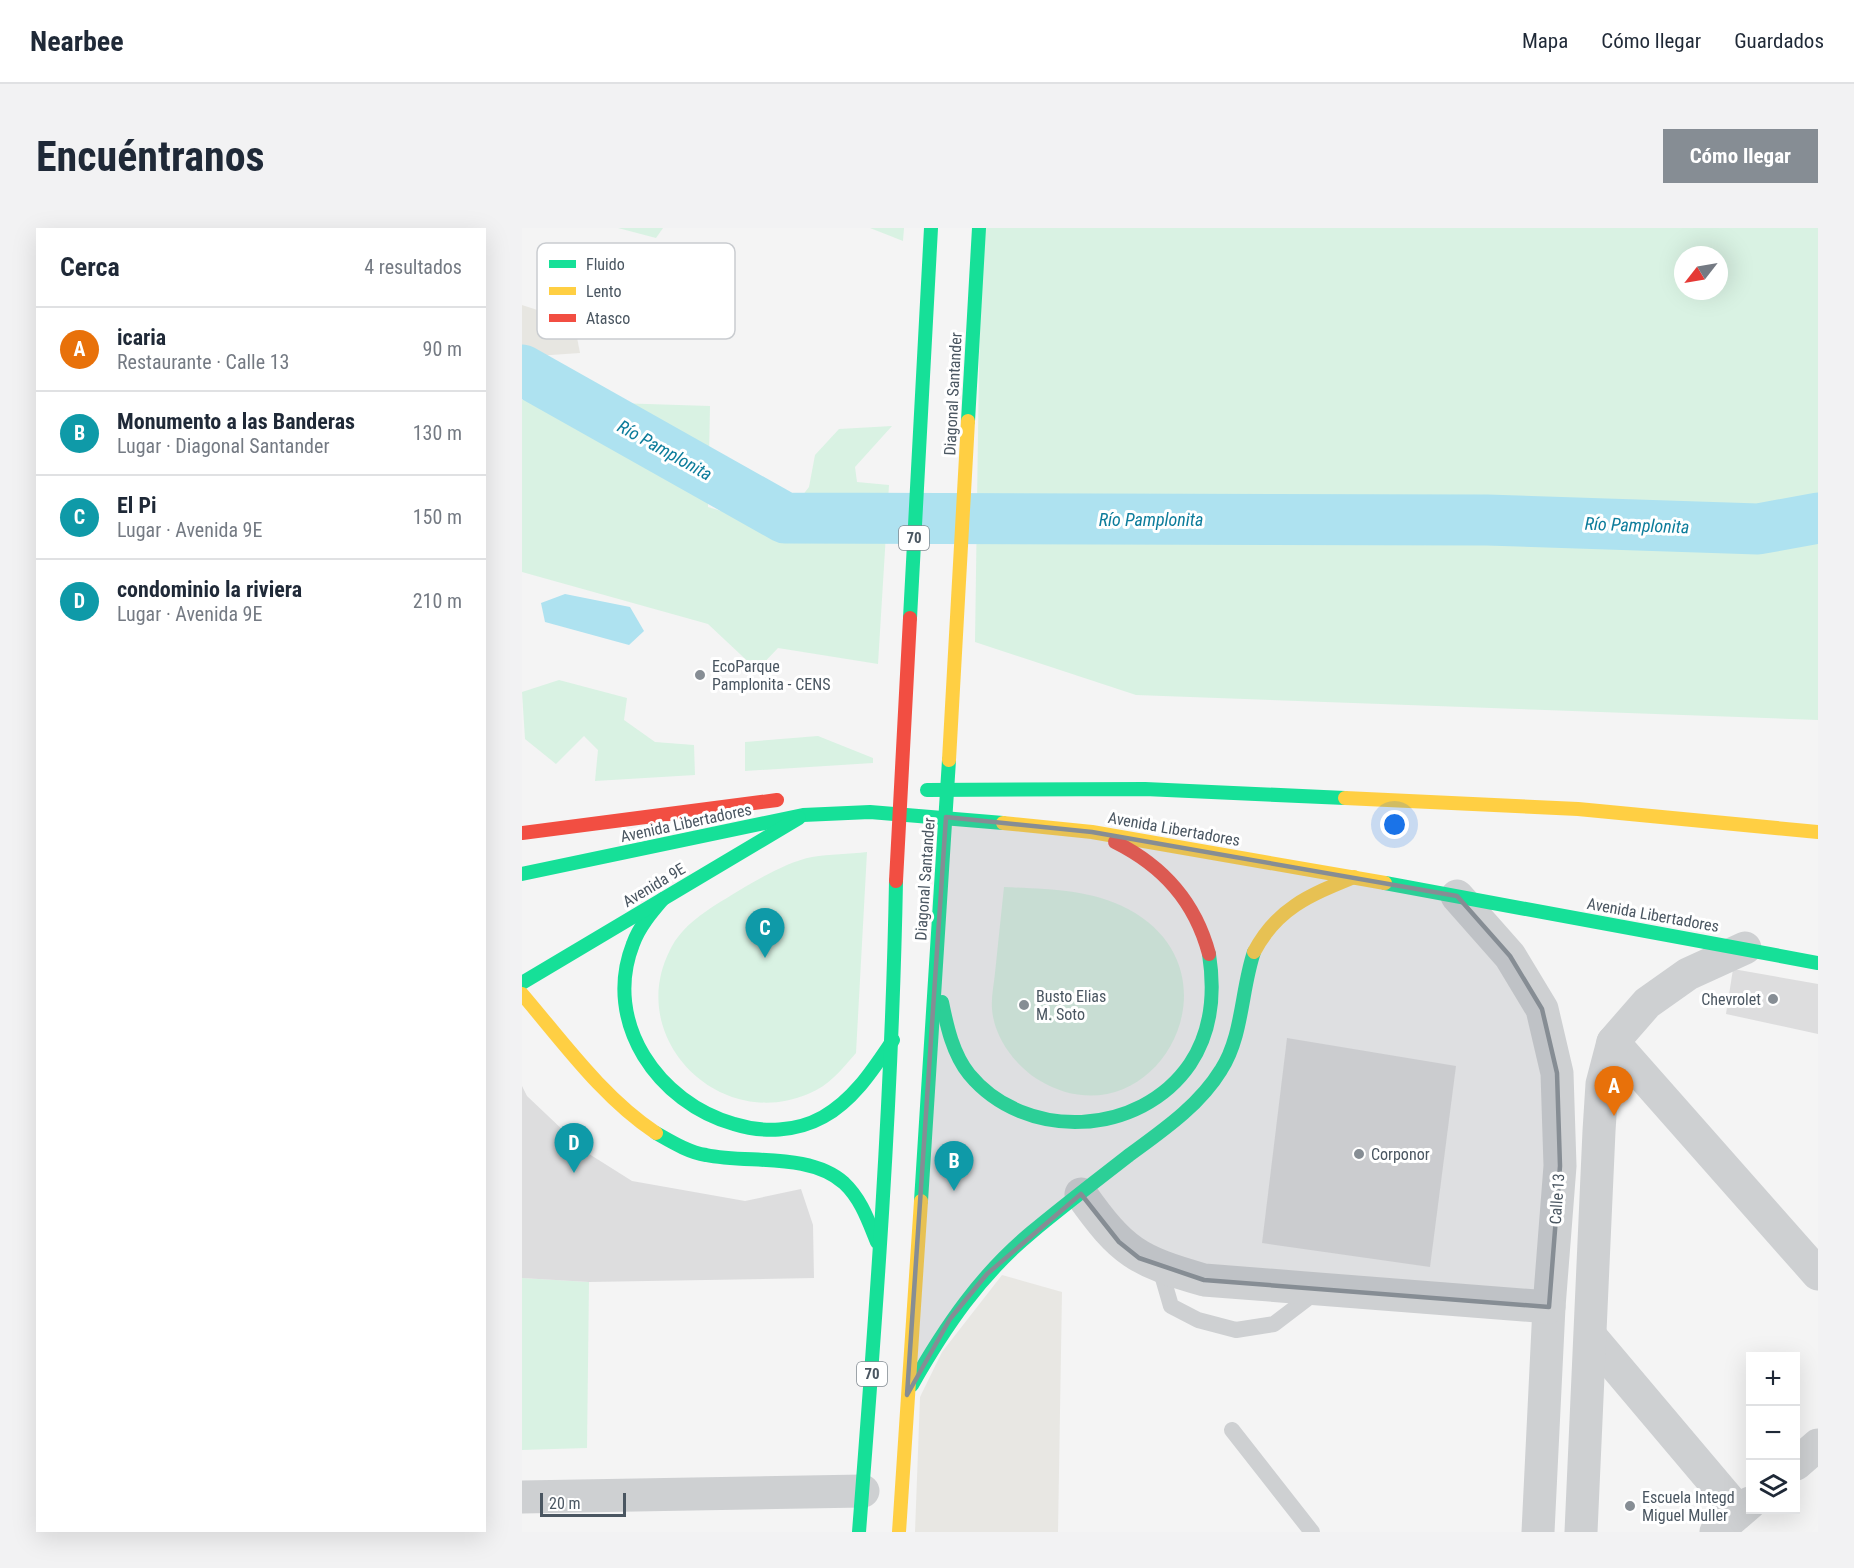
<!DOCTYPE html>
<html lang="es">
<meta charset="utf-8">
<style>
body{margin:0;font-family:"Roboto Condensed",sans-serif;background:#f2f2f3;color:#1f2937}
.controls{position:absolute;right:18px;bottom:18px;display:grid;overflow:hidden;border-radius:0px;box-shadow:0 6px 24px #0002}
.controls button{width:54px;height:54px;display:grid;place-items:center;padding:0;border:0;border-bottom:2px solid #e0e1e3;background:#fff;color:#1f2937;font:30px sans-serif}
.compass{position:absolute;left:1152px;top:18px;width:54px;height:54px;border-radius:50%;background:#fff;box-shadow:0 6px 24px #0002;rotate:239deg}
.scale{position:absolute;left:18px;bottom:15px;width:86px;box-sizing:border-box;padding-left:6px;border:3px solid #4a5661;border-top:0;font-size:16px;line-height:21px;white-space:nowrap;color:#4a5661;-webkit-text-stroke:4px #fff;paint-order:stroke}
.you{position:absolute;left:873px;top:597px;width:21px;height:21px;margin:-15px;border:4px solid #fff;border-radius:50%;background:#1a73e8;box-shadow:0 0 0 9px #1a73e833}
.badge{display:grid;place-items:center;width:39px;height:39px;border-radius:50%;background:#868d94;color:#fff;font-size:20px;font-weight:700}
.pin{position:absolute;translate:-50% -50px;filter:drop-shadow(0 2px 3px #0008)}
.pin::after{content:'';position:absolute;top:32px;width:21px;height:18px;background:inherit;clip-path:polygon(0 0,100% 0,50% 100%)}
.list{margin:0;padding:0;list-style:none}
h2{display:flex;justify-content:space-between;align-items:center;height:78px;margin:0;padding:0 24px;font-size:26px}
h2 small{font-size:20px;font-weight:400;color:#747a83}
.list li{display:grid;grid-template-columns:39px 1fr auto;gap:18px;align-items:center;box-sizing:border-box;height:84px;padding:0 24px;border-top:2px solid #e0e1e3}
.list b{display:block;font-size:22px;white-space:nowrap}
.list p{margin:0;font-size:20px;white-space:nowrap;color:#747a83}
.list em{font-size:20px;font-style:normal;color:#747a83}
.icon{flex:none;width:33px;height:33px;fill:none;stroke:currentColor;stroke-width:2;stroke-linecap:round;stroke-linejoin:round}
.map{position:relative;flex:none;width:1296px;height:1304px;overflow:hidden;border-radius:0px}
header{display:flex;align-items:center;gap:36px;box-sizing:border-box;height:84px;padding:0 30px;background:#fff;border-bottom:2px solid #e0e1e3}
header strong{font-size:28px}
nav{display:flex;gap:33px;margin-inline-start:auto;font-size:21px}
.intro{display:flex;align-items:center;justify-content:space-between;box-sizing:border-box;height:144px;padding:0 36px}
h1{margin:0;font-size:42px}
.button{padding:15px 27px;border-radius:0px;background:#868d94;color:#fff;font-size:21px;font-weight:700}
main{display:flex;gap:36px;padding:0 36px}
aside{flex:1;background:#fff;border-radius:0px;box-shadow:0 6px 24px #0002}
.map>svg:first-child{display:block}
.commercial{fill:#e8e7e3}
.green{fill:#d9f2e3;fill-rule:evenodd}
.sand{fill:#e7e6e1}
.water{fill:#aee2f0}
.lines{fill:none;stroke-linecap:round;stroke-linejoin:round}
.river{stroke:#aee2f0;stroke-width:51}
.building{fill:#ddddde}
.lane{stroke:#ced0d2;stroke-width:16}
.street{stroke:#ced0d2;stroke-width:33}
.fast{stroke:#16e098;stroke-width:14}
.slow{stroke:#ffcf43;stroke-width:14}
.jam{stroke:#f24e42;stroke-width:14}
.marked{fill:#868d94;fill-opacity:0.2;stroke:#868d94;stroke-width:4.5;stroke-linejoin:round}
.poi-dot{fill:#868d94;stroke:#fff;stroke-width:2}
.labels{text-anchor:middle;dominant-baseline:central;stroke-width:6;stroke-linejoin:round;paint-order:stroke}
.shield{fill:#fff;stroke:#808990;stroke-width:1.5}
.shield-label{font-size:15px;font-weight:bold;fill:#4a5661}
.street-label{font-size:16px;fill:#4a5661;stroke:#fff}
.poi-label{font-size:16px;fill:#4a5661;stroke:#fff;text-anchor:start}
.water-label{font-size:18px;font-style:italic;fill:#0c7c9b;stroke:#fff}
.key{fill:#fff;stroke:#c9ccd0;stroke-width:1.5}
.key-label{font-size:16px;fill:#4a5661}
</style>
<header>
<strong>Nearbee</strong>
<nav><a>Mapa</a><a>Cómo llegar</a><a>Guardados</a></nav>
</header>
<div class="intro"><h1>Encuéntranos</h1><a class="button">Cómo llegar</a></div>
<main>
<aside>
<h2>Cerca<small>4 resultados</small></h2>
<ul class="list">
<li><span class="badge" style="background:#e8710a">A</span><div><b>icaria</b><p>Restaurante · Calle 13</p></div><em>90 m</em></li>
<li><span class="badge" style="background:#0f9aa8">B</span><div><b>Monumento a las Banderas</b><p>Lugar · Diagonal Santander</p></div><em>130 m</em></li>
<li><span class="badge" style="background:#0f9aa8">C</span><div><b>El Pi</b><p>Lugar · Avenida 9E</p></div><em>150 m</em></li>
<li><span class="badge" style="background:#0f9aa8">D</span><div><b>condominio la riviera</b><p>Lugar · Avenida 9E</p></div><em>210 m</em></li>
</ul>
</aside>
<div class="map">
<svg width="1296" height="1304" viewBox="0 0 1296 1304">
<rect width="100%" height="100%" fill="#f4f4f4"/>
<polygon class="commercial" points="480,1047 540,1064 536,1304 393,1304 398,1169 420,1124"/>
<g class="green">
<polygon points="96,0 141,0 134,10"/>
<polygon points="348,0 382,0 381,13"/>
<path d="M459 0H1296V492L614 467 453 414ZM1161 27H1197V63H1161Z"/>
<polygon points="0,172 188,178 186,279 255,300 287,259 293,227 317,201 370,198 333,239 335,254 367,257 356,436 256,420 235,442 186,396 0,344"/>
<polygon points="37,452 105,470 102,492 133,514 172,517 173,547 73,553 76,522 62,508 34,536 3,511 0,464"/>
<polygon points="296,508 351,530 351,535 223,543 223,514"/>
<path d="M345 624 334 825C320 841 307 858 286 866 197 904 103 810 148 722 160 697 185 682 208 668 231 654 264 634 290 629 308 626 327 626 345 624Z"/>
<path d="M482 659C523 661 569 661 606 681 728 746 629 922 515 851 492 836 472 809 470 781 469 769 472 756 473 745 476 716 479 687 482 659Z"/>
<polygon points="0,1050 67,1054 65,1220 0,1222"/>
</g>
<polygon class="sand" points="0,77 52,94 58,125 0,129"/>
<polygon class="water" points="43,366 108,379 122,403 107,417 23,394 19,375"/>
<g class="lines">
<polyline class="river" points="0,142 263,290 965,292 1236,301 1296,290"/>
</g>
<g class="building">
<polygon points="1211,741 1296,756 1296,806 1204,786"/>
<polygon points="765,810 934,838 908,1039 740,1015"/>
<polygon points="0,858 5,868 64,924 110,953 223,973 279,961 291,997 292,1050 67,1054 0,1050"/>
</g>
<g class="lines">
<g class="lane">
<polyline points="638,1040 649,1078 676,1092 714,1102 752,1096 794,1064"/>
<polyline points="710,1202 790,1304"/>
</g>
<g class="street">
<polyline points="935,668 988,728 1020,781 1035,845 1038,938 1027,1079 1016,1304"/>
<polyline points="1091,814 1296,1046"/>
<path d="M559 966C600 1024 615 1033 682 1052L1027 1079"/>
<polyline points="1070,1110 1217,1284"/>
<polyline points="1274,1236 1296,1217"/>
<polyline points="0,1269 341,1263"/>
<polyline points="1059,1304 1077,903 1080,856 1091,814 1125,775 1166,746 1223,720"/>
<polyline points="1194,1304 1228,1275"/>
</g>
<g class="fast">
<polyline points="446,193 457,0"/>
<polyline points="388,390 409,0"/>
<polyline points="405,562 623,561 823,570"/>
<polyline points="0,646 281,587 348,584 481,595"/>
<polyline points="863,655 1296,735"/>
<path d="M141 671C129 685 117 699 111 716 80 795 137 875 212 896 241 905 274 904 301 889 332 872 352 840 371 812"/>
<polyline points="0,755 277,590"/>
<path d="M420 774C425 799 431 826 447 846 503 914 618 909 668 836 690 803 693 764 687 726"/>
<path d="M134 905C150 914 166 924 184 927 226 936 287 924 322 955 339 971 346 992 355 1014"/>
<polyline points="399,973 427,532"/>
<path d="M390 1157C423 1099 458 1047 510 1004 541 978 574 953 606 928 640 903 677 878 699 842 721 808 719 762 732 724"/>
<path d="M337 1304C354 1087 370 871 374 653"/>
</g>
<g class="slow">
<polyline points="427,532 446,193"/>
<polyline points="823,570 1056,581 1296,604"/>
<polyline points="481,595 570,604 863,655"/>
<path d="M732 724C755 680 788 667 832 649"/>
<path d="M0 766C41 814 81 870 134 905"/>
<polyline points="377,1304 399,973"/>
</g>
<g class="jam">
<polyline points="0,605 255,572"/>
<path d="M593 614C641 638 673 673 687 726"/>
<polyline points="374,653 388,390"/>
</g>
</g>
<path class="marked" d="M424 589 570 604 935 668 988 728 1020 781 1035 845 1038 938 1027 1079 682 1052 617 1030 597 1014 559 966 465 1046 428 1091 385 1167Z"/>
<g class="poi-dot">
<circle cx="178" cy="447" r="6"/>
<circle cx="1251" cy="771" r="6"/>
<circle cx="502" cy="777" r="6"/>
<circle cx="837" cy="926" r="6"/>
<circle cx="1108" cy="1278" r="6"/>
</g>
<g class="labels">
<g class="shield">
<rect x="377" y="298" width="30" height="24" rx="4.5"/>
<rect x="335" y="1134" width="30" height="24" rx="4.5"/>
</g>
<g class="shield-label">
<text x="392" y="310">70</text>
<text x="350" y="1146">70</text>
</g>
<g class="street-label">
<text transform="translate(431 166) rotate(-87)">Diagonal Santander</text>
<text transform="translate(164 595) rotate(-12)">Avenida Libertadores</text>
<text transform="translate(652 601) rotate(10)">Avenida Libertadores</text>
<text transform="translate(403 651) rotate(-86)">Diagonal Santander</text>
<text transform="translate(132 657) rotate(-31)">Avenida 9E</text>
<text transform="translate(1131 687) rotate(10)">Avenida Libertadores</text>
<text transform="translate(1035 971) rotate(-86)">Calle 13</text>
</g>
<g class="poi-label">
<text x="190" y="438">EcoParque<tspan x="190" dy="18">Pamplonita - CENS</tspan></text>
<text x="514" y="768">Busto Elias<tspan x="514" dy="18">M. Soto</tspan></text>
<text x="1239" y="771" text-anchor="end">Chevrolet</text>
<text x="849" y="926">Corponor</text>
<text x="1120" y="1269">Escuela Integd<tspan x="1120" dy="18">Miguel Muller</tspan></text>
</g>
<g class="water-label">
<text transform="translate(143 222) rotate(29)">Río Pamplonita</text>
<text x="629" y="291">Río Pamplonita</text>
<text transform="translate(1115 297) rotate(2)">Río Pamplonita</text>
</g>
</g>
<rect x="15" y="15" width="198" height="96" rx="9" class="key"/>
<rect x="27" y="32" width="27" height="8" fill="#16e098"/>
<rect x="27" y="59" width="27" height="8" fill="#ffcf43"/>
<rect x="27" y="86" width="27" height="8" fill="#f24e42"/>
<g class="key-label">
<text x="64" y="42">Fluido</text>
<text x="64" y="69">Lento</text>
<text x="64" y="96">Atasco</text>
</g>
</svg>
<div class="controls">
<button>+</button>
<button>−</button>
<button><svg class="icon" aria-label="layers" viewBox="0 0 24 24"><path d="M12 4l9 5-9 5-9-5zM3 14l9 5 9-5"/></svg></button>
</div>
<svg class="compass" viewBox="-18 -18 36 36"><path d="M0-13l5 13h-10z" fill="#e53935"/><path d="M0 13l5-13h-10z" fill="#747a83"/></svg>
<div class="scale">20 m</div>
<div class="you"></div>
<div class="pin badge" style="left:1092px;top:888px;background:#e8710a">A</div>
<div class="pin badge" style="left:432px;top:963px;background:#0f9aa8">B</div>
<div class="pin badge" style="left:243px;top:730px;background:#0f9aa8">C</div>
<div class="pin badge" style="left:52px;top:945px;background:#0f9aa8">D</div>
</div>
</main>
